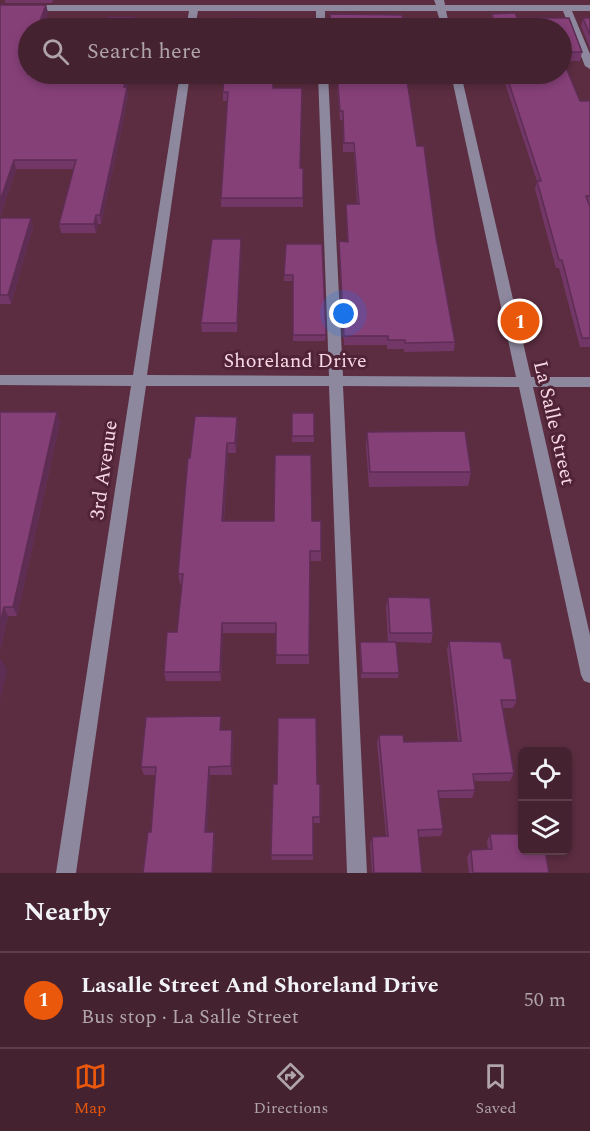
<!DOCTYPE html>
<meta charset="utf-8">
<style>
body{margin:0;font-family:Spectral,serif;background:#4f2f3c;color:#f1f3f6}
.controls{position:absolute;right:18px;bottom:18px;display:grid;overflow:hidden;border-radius:9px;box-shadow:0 3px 9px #0003}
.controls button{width:54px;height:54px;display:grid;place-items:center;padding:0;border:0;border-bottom:2px solid #5d3f4c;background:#452230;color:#f1f3f6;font:30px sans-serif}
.you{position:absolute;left:344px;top:314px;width:21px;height:21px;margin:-15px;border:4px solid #fff;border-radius:50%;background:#1a73e8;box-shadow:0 0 0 9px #1a73e833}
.badge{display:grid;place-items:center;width:39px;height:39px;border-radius:50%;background:#ea580c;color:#fff;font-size:20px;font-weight:700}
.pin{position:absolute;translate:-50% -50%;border:3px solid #fff;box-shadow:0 2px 6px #0006}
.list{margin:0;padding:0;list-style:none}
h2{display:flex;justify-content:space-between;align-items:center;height:78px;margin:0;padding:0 24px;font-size:26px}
h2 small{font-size:20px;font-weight:400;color:#b0a4ab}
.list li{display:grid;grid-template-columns:39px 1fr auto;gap:18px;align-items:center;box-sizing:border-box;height:96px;padding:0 24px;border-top:2px solid #5d3f4c}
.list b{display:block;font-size:22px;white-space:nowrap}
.list p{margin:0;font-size:20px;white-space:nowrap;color:#b0a4ab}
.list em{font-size:20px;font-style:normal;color:#b0a4ab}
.icon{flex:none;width:33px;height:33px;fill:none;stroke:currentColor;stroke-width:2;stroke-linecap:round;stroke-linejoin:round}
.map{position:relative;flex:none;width:590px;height:873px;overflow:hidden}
.search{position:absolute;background:#452230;box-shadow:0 3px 9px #0003;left:18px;right:18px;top:18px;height:66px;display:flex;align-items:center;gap:15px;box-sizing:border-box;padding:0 21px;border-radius:33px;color:#b0a4ab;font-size:22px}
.sheet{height:174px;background:#452230}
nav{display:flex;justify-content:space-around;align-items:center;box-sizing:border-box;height:84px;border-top:2px solid #5d3f4c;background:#452230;font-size:16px;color:#b0a4ab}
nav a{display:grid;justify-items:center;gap:3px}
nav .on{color:#ea580c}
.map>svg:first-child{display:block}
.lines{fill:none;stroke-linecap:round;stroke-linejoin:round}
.minor{fill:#8d889e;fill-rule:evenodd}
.wall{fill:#733767}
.shaded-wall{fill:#5e2d54}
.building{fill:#864078;stroke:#5e2d54;stroke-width:1.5}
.labels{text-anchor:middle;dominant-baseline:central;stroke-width:6;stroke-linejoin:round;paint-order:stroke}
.street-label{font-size:20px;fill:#f7d8e3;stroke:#502336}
</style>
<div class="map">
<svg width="590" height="873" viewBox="0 0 590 873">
<rect width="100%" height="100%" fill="#5c2d40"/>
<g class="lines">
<g class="minor">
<polygon points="434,0 444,0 445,5 590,5 590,11 572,11 590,54 590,69 585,66 563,11 446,11 450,28 442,28 437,11 325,11 325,28 316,28 316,11 198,11 195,28 186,28 189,11 0,11 0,5 436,5"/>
<polygon points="180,74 190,74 147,375 329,376 318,74 328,74 343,376 516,377 451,74 461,74 531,377 590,377 590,387 533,387 590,635 590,683 584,681 581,675 519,387 343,386 367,873 347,873 329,386 146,386 76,873 56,873 131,386 0,385 0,375 133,375"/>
</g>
</g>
<g class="wall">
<polygon points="5,0 53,0 52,3 5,3"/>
<polygon points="0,5 46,5 48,13 45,21 107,21 108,17 135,17 135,20 139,20 140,28 28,28 28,74 130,74 127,89 128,95 123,122 101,224 98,224 96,233 61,233 59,224 74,169 16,169 0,217"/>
<polygon points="515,13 517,18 569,18 582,52 580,61 569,61 567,67 566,67 580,101 590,101 590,347 580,347 559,268 556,268 535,189 537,181 502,74 561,74 561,28 493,28 491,22 492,14"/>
<polygon points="583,18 590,18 590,48 581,26"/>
<polygon points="224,74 256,74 256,82 273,88 300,168 303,168 303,207 221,207 221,198 228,101 223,101 223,92"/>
<polygon points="336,74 406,74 417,146 436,238 455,342 454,351 404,352 404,349 387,349 387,345 344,345 339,250 339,241 347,242 346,204 357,204 354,152 343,152 343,120 340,120"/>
<polygon points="0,218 31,218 33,227 11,304 0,304"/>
<polygon points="241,239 241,249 237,332 202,332 201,323"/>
<polygon points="286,244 326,335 325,341 293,341 293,281 284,281"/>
<polygon points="0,412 60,422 17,616 8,616 0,651"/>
<rect x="292" y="413" width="22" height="29"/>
<polygon points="238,427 236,453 228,453 224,521 312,521 321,551 321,561 310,561 309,664 276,664 276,633 223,633 221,681 166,681 164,672 177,632 182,584 180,584 178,574 190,458"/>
<polygon points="367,432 471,472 468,486 369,487 366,446"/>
<polygon points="388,597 433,633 431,643 396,642 399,673 398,678 361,678 360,642 388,642 386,607"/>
<polygon points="449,641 504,658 517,700 513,708 503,708 514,773 510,781 474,781 475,790 472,798 439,798 443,829 441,836 418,837 422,873 372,873 370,844 372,837 386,836 377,743 379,735 404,742 458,741 447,650"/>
<polygon points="221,716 221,730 233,739 232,775 210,775 207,832 214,832 215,839 213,873 143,873 151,832 155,775 144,775 141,767"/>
<polygon points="317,784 320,823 313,823 313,860 272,860 271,855"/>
<polygon points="490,834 549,873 469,873 467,857 471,850 488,849 487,842"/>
</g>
<g class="shaded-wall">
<polygon points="46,5 48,13 42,28 40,21"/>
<polygon points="127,74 130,74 127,89 128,95 123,122 101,224 100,215"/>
<polygon points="14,160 16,169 0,217 0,201"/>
<polygon points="96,215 98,224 96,233 94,224"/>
<polygon points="31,218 33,227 11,304 8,295"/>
<polygon points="241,239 241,249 237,332 237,323"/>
<polygon points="57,412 60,422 17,616 13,607"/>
<polygon points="237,417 238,427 236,453 235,443"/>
<polygon points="227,443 228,453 223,531 222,521"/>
<polygon points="4,607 8,616 0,651 0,623"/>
<polygon points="222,623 223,633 221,681 220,672"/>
<polygon points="2,661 7,670 0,701 0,672"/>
<polygon points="232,730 233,739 232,775 231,766"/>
<polygon points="209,767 210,775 207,839 205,832"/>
<polygon points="214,832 215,839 213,873 212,873"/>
</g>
<g class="building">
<polygon points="0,5 46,5 40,21 107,21 108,17 135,17 134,20 139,20 137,28 28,28 28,74 127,74 124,87 127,87 122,113 100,215 96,215 94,224 59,224 76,160 14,160 0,201"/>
<polygon points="515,13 517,18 569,18 582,52 567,52 569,59 562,58 580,101 590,101 590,196 586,196 590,207 590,338 582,338 562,260 559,260 537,181 541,181 506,74 561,74 561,28 496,28 492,14"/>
<polygon points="330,14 402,15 404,28 331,28"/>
<polygon points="233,18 259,18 258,28 229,28 229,25 233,25"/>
<polygon points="583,18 590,18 590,35"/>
<polygon points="224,74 256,74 255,82 273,82 273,88 302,88 300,168 303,168 303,198 221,198 228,92 223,92"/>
<polygon points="337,74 406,74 417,146 424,146 436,238 455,342 405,343 405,340 388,340 388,336 344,336 339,241 348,242 346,204 359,204 354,143 344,143 343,111 340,111"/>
<polygon points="0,218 31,218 8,295 0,295"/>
<polygon points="212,239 241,239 237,323 201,323"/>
<polygon points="286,244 322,244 326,335 293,335 293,275 284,275"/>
<polygon points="0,412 57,412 13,607 4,607 0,623"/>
<rect x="292" y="413" width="22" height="23"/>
<polygon points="195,416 237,417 235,443 227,443 222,521 274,521 275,455 311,455 312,521 321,521 321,551 310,551 309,655 276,655 276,623 222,623 220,672 164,672 167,632 177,632 183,574 178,574 188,458 190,458"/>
<polygon points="465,431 471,472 370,472 367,432"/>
<polygon points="388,597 430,598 433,633 390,633"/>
<polygon points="449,641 501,642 504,658 511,659 517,700 501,700 514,773 473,774 475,790 438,791 443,829 418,830 422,873 374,873 372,837 388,836 379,735 403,735 404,742 461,741"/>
<polygon points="360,642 396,642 399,673 362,673"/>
<polygon points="0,661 2,661 0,672"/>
<polygon points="221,716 220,730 232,730 231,766 209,767 205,832 214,832 212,873 143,873 148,832 151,832 156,767 141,767 146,717"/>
<polygon points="278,718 316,718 317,784 320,784 320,817 313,817 313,855 271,855 273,784 277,784"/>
<polygon points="490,834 522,834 522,850 545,850 549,873 473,873 471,850 492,849"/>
</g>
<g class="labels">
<g class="street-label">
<text x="295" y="361">Shoreland Drive</text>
<text transform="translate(554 423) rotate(77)">La Salle Street</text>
<text transform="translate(104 470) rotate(-82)">3rd Avenue</text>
</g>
</g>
</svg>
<div class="controls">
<button><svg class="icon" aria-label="locate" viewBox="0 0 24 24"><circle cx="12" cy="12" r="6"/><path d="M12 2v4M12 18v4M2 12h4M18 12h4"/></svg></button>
<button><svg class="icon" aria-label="layers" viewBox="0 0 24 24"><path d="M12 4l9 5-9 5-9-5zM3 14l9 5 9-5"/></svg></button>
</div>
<div class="you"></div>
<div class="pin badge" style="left:520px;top:321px">1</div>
<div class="search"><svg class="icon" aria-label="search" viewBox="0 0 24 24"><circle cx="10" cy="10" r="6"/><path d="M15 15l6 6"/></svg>Search here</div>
</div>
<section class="sheet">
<h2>Nearby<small></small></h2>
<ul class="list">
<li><span class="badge">1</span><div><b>Lasalle Street And Shoreland Drive</b><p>Bus stop · La Salle Street</p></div><em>50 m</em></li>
</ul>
</section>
<nav>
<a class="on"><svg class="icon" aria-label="map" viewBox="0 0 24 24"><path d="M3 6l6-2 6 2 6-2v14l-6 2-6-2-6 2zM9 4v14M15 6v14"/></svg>Map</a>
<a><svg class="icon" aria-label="directions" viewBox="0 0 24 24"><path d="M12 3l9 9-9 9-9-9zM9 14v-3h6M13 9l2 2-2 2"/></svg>Directions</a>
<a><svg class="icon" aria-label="saved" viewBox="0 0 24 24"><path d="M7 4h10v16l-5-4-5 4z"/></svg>Saved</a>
</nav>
